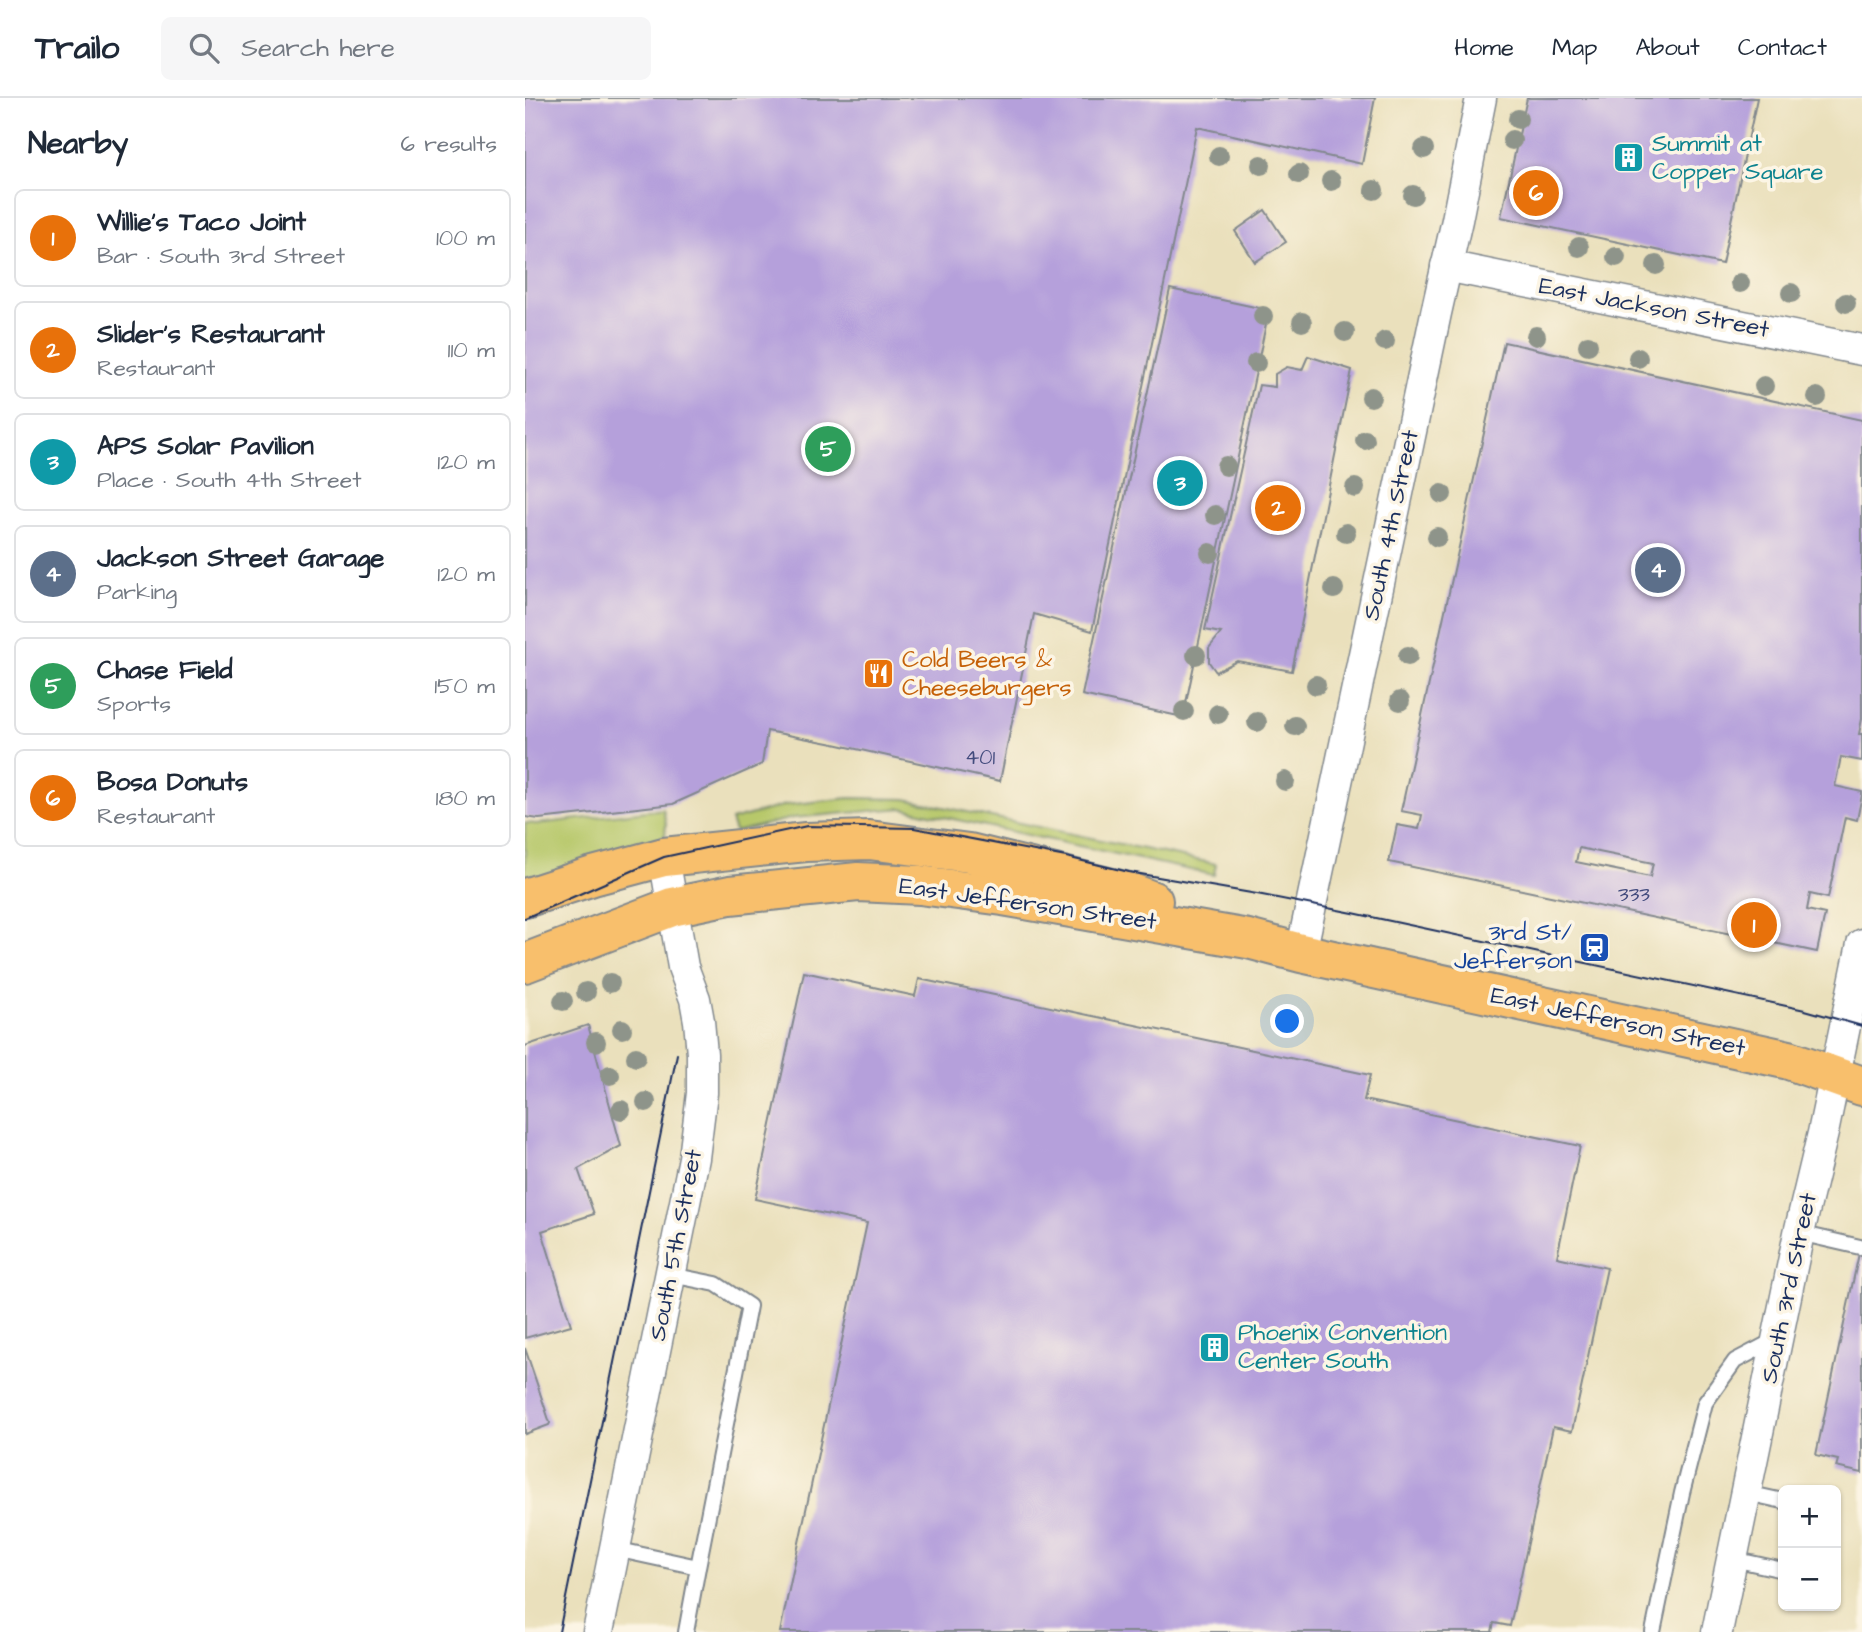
<!DOCTYPE html>
<meta charset="utf-8">
<style>
body{margin:0;font-family:"Architects Daughter",sans-serif;background:#f6f6f7;color:#1f2937}
.controls{position:absolute;right:21px;bottom:21px;display:grid;overflow:hidden;border-radius:10px;box-shadow:0 2px 5px #0004}
.controls button{width:63px;height:63px;display:grid;place-items:center;padding:0;border:0;border-bottom:2px solid #e0e1e3;background:#fff;color:#1f2937;font:35px sans-serif}
.you{position:absolute;left:763px;top:924px;width:24px;height:24px;margin:-18px;border:5px solid #fff;border-radius:50%;background:#1a73e8;box-shadow:0 0 0 10px #1a73e833}
.badge{display:grid;place-items:center;width:46px;height:46px;border-radius:50%;background:#b5179e;color:#fff;font-size:23px;font-weight:700}
.pin{position:absolute;translate:-50% -50%;border:4px solid #fff;box-shadow:0 2px 7px #0006}
.list{margin:0;padding:0;list-style:none}
h2{display:flex;justify-content:space-between;align-items:center;height:91px;margin:0;padding:0 28px;font-size:30px}
h2 small{font-size:23px;font-weight:400;color:#747a83}
.list li{display:grid;grid-template-columns:46px 1fr auto;gap:21px;align-items:center;box-sizing:border-box;height:98px;margin:0 14px 14px;padding:0 14px;border:2px solid #e0e1e3;border-radius:10px}
.list b{display:block;font-size:26px;white-space:nowrap}
.list p{margin:0;font-size:23px;white-space:nowrap;color:#747a83}
.list em{font-size:23px;font-style:normal;color:#747a83}
.icon{flex:none;width:38px;height:38px;fill:none;stroke:currentColor;stroke-width:2;stroke-linecap:round;stroke-linejoin:round}
.map{position:relative;flex:none;width:1337px;height:1534px;overflow:hidden}
header{display:flex;align-items:center;gap:42px;box-sizing:border-box;height:98px;padding:0 35px;background:#fff;border-bottom:2px solid #e0e1e3}
header strong{font-size:33px}
nav{display:flex;gap:38px;margin-inline-start:auto;font-size:24px}
.search{width:490px;height:63px;background:#f6f6f7;display:flex;align-items:center;gap:18px;box-sizing:border-box;padding:0 24px;border-radius:10px;color:#747a83;font-size:26px}
main{display:flex}
aside{flex:1;background:#fff}
.map>svg:first-child{display:block}
.green{fill:#b7c86b;stroke:#697c64;stroke-width:2}
.building{fill:#b5a0db;fill-rule:evenodd}
.lines{fill:none;stroke-linecap:round;stroke-linejoin:round}
.lane-casing{stroke:#82888d;stroke-width:18}
.street-casing{stroke:#82888d;stroke-width:33}
.primary-casing{stroke:#82888d;stroke-width:42}
.lane{stroke:#fff;stroke-width:14}
.street{stroke:#fff;stroke-width:30}
.primary{stroke:#f8bf6c;stroke-width:38}
.tram{stroke:#1b2f5e;stroke-width:2}
.tree{fill:#8e948a}
.labels{text-anchor:middle;dominant-baseline:central;stroke-width:7;stroke-linejoin:round;paint-order:stroke}
.number-label{font-size:21px;fill:#424b7d}
.culture-label{font-size:24px;fill:#0d838f;stroke:#fcf5e5;text-anchor:start}
.street-label{font-size:24px;fill:#1b2f5e;stroke:#fcf5e5}
.food-label{font-size:24px;fill:#c56008;stroke:#fcf5e5;text-anchor:start}
.transit-label{font-size:24px;fill:#164399;stroke:#fcf5e5;text-anchor:end}
</style>
<header>
<strong>Trailo</strong>
<div class="search"><svg class="icon" aria-label="search" viewBox="0 0 24 24"><circle cx="10" cy="10" r="6"/><path d="M15 15l6 6"/></svg>Search here</div>
<nav><a>Home</a><a>Map</a><a>About</a><a>Contact</a></nav>
</header>
<main>
<aside>
<h2>Nearby<small>6 results</small></h2>
<ul class="list">
<li><span class="badge" style="background:#e8710a">1</span><div><b>Willie's Taco Joint</b><p>Bar · South 3rd Street</p></div><em>100 m</em></li>
<li><span class="badge" style="background:#e8710a">2</span><div><b>Slider's Restaurant</b><p>Restaurant</p></div><em>110 m</em></li>
<li><span class="badge" style="background:#0f9aa8">3</span><div><b>APS Solar Pavilion</b><p>Place · South 4th Street</p></div><em>120 m</em></li>
<li><span class="badge" style="background:#5c6f8a">4</span><div><b>Jackson Street Garage</b><p>Parking</p></div><em>120 m</em></li>
<li><span class="badge" style="background:#2e9e5b">5</span><div><b>Chase Field</b><p>Sports</p></div><em>150 m</em></li>
<li><span class="badge" style="background:#e8710a">6</span><div><b>Bosa Donuts</b><p>Restaurant</p></div><em>180 m</em></li>
</ul>
</aside>
<div class="map">
<svg width="1337" height="1534" viewBox="0 0 1337 1534">
<rect width="100%" height="100%" fill="#fcf5e5"/>
<filter id="ink" filterUnits="userSpaceOnUse"><feTurbulence type="fractalNoise" baseFrequency=".0143" numOctaves="2"/><feDisplacementMap in="SourceGraphic" scale="14" xChannelSelector="R" yChannelSelector="G"/><feConvolveMatrix kernelMatrix="1 2 1 2 8 2 1 2 1" color-interpolation-filters="sRGB"/></filter>
<filter id="wash" filterUnits="userSpaceOnUse"><feTurbulence type="fractalNoise" baseFrequency=".00686" numOctaves="4" result="noise"/><feDisplacementMap in="SourceGraphic" scale="28" xChannelSelector="R" yChannelSelector="G"/><feGaussianBlur stdDeviation="1.57" result="paint"/><feColorMatrix in="noise" values="0 0 0 0 0 0 0 0 0 0 0 0 0 0 0 0 0 1.4 0 .05"/><feComposite in="paint" operator="in"/></filter>
<g filter="url(#wash)">
<rect width="100%" height="100%" fill="#eae0bc"/>
<g class="green">
<polygon points="324,700 380,701 691,766 689,777 377,710 268,720 210,734 206,722 261,707"/>
<polygon points="138,711 141,726 140,738 0,785 0,725 12,726"/>
</g>
<g id="blocks">
<g class="building">
<polygon points="0,0 850,0 837,66 672,29 567,533 509,516 475,683 309,646 242,633 237,666 148,706 14,721 0,719"/>
<polygon points="1002,0 1232,0 1197,166 976,119"/>
<polygon points="740,112 761,144 730,164 710,133"/>
<polygon points="645,191 744,212 658,619 557,597"/>
<path d="M979 244 1337 322V621L1334 636H1337V663L1316 659 1310 688 1337 694V697L1332 722 1320 719 1303 800 1285 796 1282 812 1300 816 1292 854 864 764 872 727 894 731 897 717 876 713ZM1054 750 1128 765 1125 779 1051 764Z"/>
<polygon points="783,258 827,272 767,573 712,563 691,574 684,564 684,550 696,535 680,532 734,287 750,289 750,276 762,269 777,272"/>
<polygon points="279,874 390,898 394,881 845,977 839,1002 1055,1048 1032,1159 1082,1170 1047,1333 1028,1329 985,1528 969,1525 967,1534 255,1534 342,1125 230,1101"/>
<polygon points="63,927 96,1048 53,1071 69,1116 17,1133 46,1227 0,1240 0,948"/>
<polygon points="1336,1146 1337,1146 1337,1375 1311,1369 1313,1362 1291,1357"/>
<polygon points="0,1250 25,1325 24,1327 0,1336"/>
</g>
</g>
</g>
<g filter="url(#ink)">
<use href="#blocks" fill-opacity="0" stroke="#82888d" stroke-width="2"/>
<g class="lines">
<defs>
<g id="lane">
<polyline points="1274,1135 1335,1149"/>
<polyline points="146,1177 191,1186 224,1208 173,1469"/>
<polyline points="1222,1395 1258,1403"/>
<polyline points="90,1451 173,1469 161,1534"/>
<polyline points="1208,1461 1258,1472"/>
<polyline points="1128,1534 1157,1395 1180,1305 1210,1263 1250,1242"/>
</g>
<g id="street">
<polyline points="921,168 1337,252"/>
<polyline points="776,855 911,215 932,122 956,0"/>
<polyline points="73,1534 169,1060 177,995 177,956 174,923 170,901 158,869 139,759"/>
<polyline points="1192,1534 1274,1135 1298,1035 1337,846"/>
</g>
<g id="primary">
<polyline points="0,800 68,778 139,759 281,744 344,742 444,755 607,795 628,803"/>
<polyline points="0,865 147,809 205,797 333,784 395,787 478,798 723,841 776,855 1264,962 1337,988"/>
</g>
</defs>
<use href="#lane" class="lane-casing"/>
<use href="#street" class="street-casing"/>
<use href="#primary" class="primary-casing"/>
<use href="#lane" class="lane"/>
<use href="#street" class="street"/>
<use href="#primary" class="primary"/>
<g class="tram">
<polyline points="0,820 139,759 282,728 389,730 541,759 604,774 732,796 828,815 1280,912 1337,928"/>
<polyline points="34,1534 152,956"/>
</g>
</g>
<g class="tree">
<circle cx="993" cy="21" r="10"/>
<circle cx="987" cy="42" r="10"/>
<circle cx="899" cy="51" r="10"/>
<circle cx="694" cy="58" r="10"/>
<circle cx="736" cy="67" r="10"/>
<circle cx="774" cy="76" r="10"/>
<circle cx="806" cy="83" r="10"/>
<circle cx="849" cy="92" r="10"/>
<circle cx="888" cy="97" r="10"/>
<circle cx="1054" cy="149" r="10"/>
<circle cx="1091" cy="159" r="10"/>
<circle cx="1131" cy="167" r="10"/>
<circle cx="1215" cy="185" r="10"/>
<circle cx="1266" cy="195" r="10"/>
<circle cx="1321" cy="205" r="10"/>
<circle cx="738" cy="218" r="10"/>
<circle cx="777" cy="224" r="10"/>
<circle cx="820" cy="234" r="10"/>
<circle cx="1011" cy="238" r="10"/>
<circle cx="860" cy="243" r="10"/>
<circle cx="1063" cy="247" r="10"/>
<circle cx="1113" cy="260" r="10"/>
<circle cx="731" cy="265" r="10"/>
<circle cx="1239" cy="288" r="10"/>
<circle cx="846" cy="299" r="10"/>
<circle cx="1292" cy="299" r="10"/>
<circle cx="840" cy="342" r="10"/>
<circle cx="701" cy="368" r="10"/>
<circle cx="830" cy="390" r="10"/>
<circle cx="917" cy="396" r="10"/>
<circle cx="690" cy="417" r="10"/>
<circle cx="821" cy="435" r="10"/>
<circle cx="912" cy="439" r="10"/>
<circle cx="685" cy="455" r="10"/>
<circle cx="809" cy="491" r="10"/>
<circle cx="671" cy="557" r="10"/>
<circle cx="883" cy="558" r="10"/>
<circle cx="791" cy="587" r="10"/>
<circle cx="875" cy="603" r="10"/>
<circle cx="659" cy="613" r="10"/>
<circle cx="693" cy="616" r="10"/>
<circle cx="732" cy="624" r="10"/>
<circle cx="770" cy="628" r="10"/>
<circle cx="760" cy="683" r="10"/>
<circle cx="85" cy="885" r="10"/>
<circle cx="61" cy="894" r="10"/>
<circle cx="38" cy="903" r="10"/>
<circle cx="97" cy="931" r="10"/>
<circle cx="71" cy="944" r="10"/>
<circle cx="111" cy="959" r="10"/>
<circle cx="85" cy="977" r="10"/>
<circle cx="121" cy="1004" r="10"/>
<circle cx="96" cy="1012" r="10"/>
</g>
</g>
<defs>
<symbol id="building-square" viewBox="-11 -11 22 22"><rect x="-9" y="-9" width="18" height="18" rx="4" fill="#0f9aa8" stroke="#fcf5e5"/><path d="M-4-6H4V6H1V3H-1V6H-4ZM-2.5-4.3h1.7v1.8h-1.7ZM.8-4.3h1.7v1.8H.8ZM-2.5-1h1.7V.8h-1.7ZM.8-1h1.7V.8H.8Z" fill="#fff"/></symbol>
<symbol id="restaurant-square" viewBox="-11 -11 22 22"><rect x="-9" y="-9" width="18" height="18" rx="4" fill="#e8710a" stroke="#fcf5e5"/><path d="M-5-6h1v4h1v-4h1v4h1v-4h1v5L-1.5 .5V6h-2V.5L-5-1ZM5-6V6H3V1.5H1.5Q1.5-4 5-6Z" fill="#fff"/></symbol>
<symbol id="station-square" viewBox="-11 -11 22 22"><rect x="-9" y="-9" width="18" height="18" rx="4" fill="#1a4fb4" stroke="#fcf5e5"/><path d="M-3-6H3Q5-6 5-4V2Q5 4 3 4L4.5 6H3L1.5 4h-3L-3 6H-4.5L-3 4Q-5 4-5 2V-4Q-5-6-3-6ZM-3.5-4v3h7v-3ZM-3.5 1v1.5H-2V1ZM2 1v1.5H3.5V1Z" fill="#fff"/></symbol>
</defs>
<g fill-rule="evenodd">
<use href="#building-square" x="1086" y="42" width="35" height="35"/>
<use href="#restaurant-square" x="336" y="558" width="35" height="35"/>
<use href="#station-square" x="1052" y="832" width="35" height="35"/>
<use href="#building-square" x="672" y="1232" width="35" height="35"/>
</g>
<g class="labels">
<g class="number-label">
<text x="455" y="659">401</text>
<text x="1109" y="796">333</text>
</g>
<g class="culture-label">
<text x="1127" y="46">Summit at<tspan x="1127" dy="28">Copper Square</tspan></text>
<text x="713" y="1235">Phoenix Convention<tspan x="713" dy="28">Center South</tspan></text>
</g>
<g class="street-label">
<text transform="translate(1129 210) rotate(11)">East Jackson Street</text>
<text transform="translate(866 427) rotate(-78)">South 4th Street</text>
<text transform="translate(503 806) rotate(8)">East Jefferson Street</text>
<text transform="translate(1093 924) rotate(12)">East Jefferson Street</text>
<text transform="translate(151 1147) rotate(-79)">South 5th Street</text>
<text transform="translate(1264 1190) rotate(-78)">South 3rd Street</text>
</g>
<g class="food-label">
<text x="377" y="562">Cold Beers &amp;<tspan x="377" dy="28">Cheeseburgers</tspan></text>
</g>
<g class="transit-label">
<text x="1047" y="835">3rd St/<tspan x="1047" dy="28">Jefferson</tspan></text>
</g>
</g>
</svg>
<div class="controls">
<button>+</button>
<button>−</button>
</div>
<div class="you"></div>
<div class="pin badge" style="left:1229px;top:827px;background:#e8710a">1</div>
<div class="pin badge" style="left:753px;top:410px;background:#e8710a">2</div>
<div class="pin badge" style="left:655px;top:385px;background:#0f9aa8">3</div>
<div class="pin badge" style="left:1133px;top:472px;background:#5c6f8a">4</div>
<div class="pin badge" style="left:303px;top:351px;background:#2e9e5b">5</div>
<div class="pin badge" style="left:1011px;top:95px;background:#e8710a">6</div>
</div>
</main>
